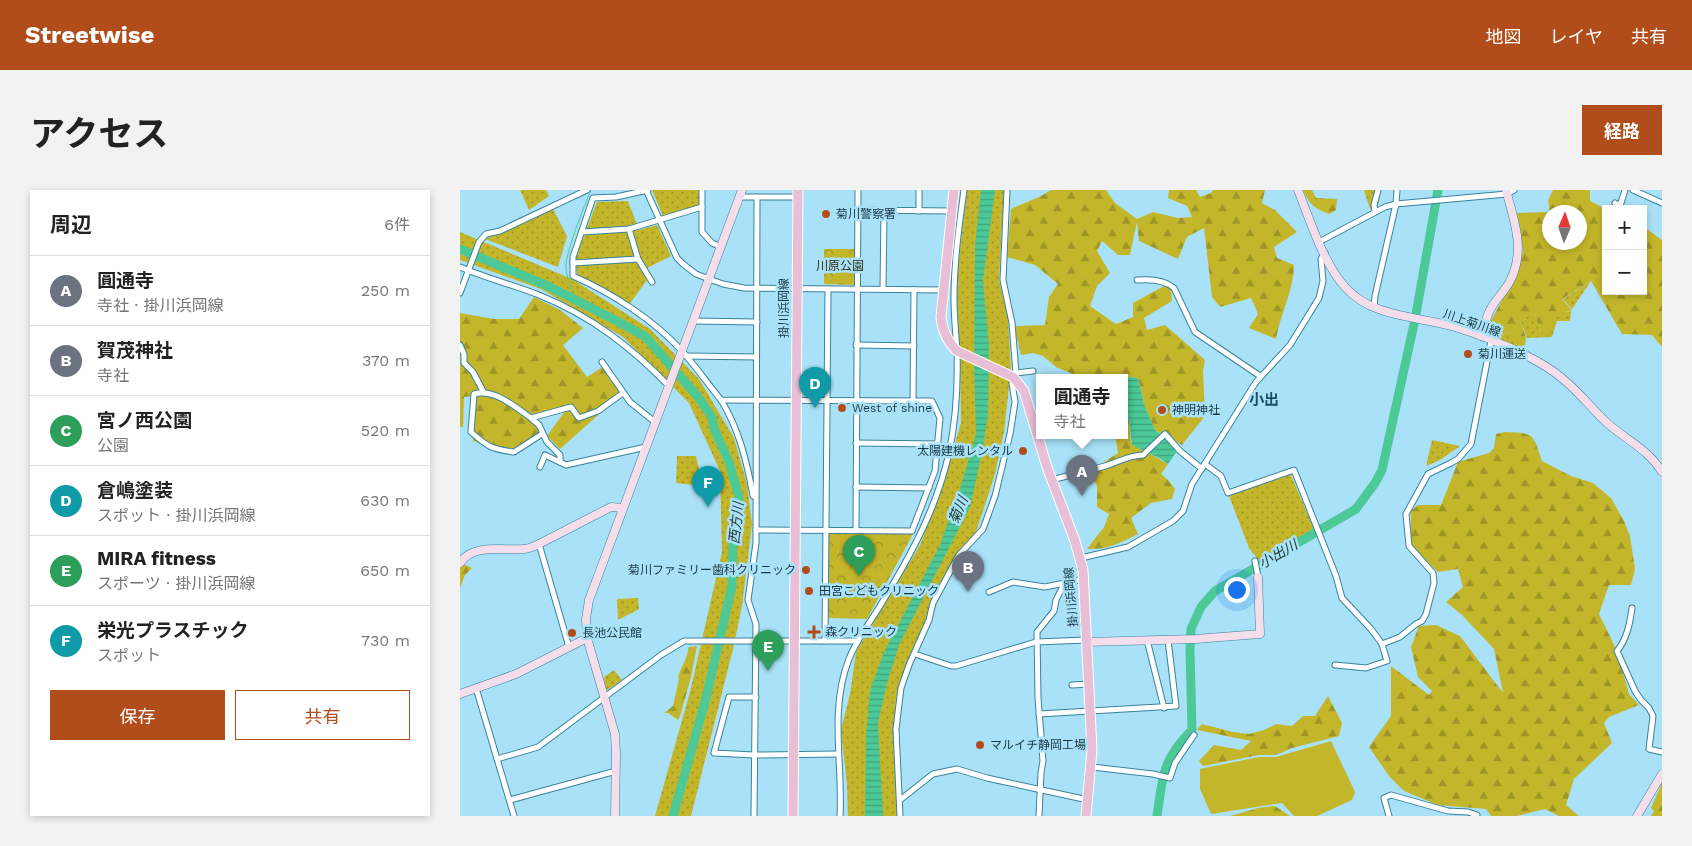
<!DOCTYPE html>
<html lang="ja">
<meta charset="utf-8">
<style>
body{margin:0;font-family:"Work Sans","Noto Sans JP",sans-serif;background:#f2f2f2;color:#222}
.controls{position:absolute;right:15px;top:15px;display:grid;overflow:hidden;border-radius:0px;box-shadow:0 2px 8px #0003}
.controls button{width:45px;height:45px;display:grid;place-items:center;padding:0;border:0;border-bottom:1px solid #e0e0e0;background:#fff;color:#222;font:25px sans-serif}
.compass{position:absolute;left:1082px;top:15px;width:45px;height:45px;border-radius:50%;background:#fff;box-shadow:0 2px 8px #0003;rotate:2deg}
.you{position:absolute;left:776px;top:399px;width:18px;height:18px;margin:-12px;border:4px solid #fff;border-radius:50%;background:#1a73e8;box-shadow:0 0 0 8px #1a73e833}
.badge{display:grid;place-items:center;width:32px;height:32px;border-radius:50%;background:#b14c1b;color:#fff;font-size:16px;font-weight:700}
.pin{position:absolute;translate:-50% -41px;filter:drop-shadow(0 1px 2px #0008)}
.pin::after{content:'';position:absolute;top:26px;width:18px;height:15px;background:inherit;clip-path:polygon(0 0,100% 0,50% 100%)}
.popup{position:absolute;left:576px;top:184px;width:92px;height:65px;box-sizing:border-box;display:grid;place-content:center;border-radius:0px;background:#fff;filter:drop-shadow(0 1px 4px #0005);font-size:16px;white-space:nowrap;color:#767676}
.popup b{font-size:19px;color:#222}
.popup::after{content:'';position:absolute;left:50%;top:100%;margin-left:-10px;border:10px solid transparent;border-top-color:#fff}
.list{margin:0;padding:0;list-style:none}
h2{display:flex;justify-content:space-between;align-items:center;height:65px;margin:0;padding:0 20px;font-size:21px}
h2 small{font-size:16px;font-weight:400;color:#767676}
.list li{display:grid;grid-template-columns:32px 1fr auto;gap:15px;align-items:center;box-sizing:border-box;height:70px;padding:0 20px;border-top:1px solid #e0e0e0}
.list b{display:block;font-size:19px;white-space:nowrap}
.list p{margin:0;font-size:16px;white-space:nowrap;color:#767676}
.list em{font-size:16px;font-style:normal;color:#767676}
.actions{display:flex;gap:10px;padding:15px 20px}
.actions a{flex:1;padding:11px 0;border:1px solid #b14c1b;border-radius:0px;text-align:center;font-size:18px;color:#b14c1b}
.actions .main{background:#b14c1b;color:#fff}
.map{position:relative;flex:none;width:1202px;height:626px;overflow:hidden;border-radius:0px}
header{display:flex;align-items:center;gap:30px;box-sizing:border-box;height:70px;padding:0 25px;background:#b14c1b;color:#fff}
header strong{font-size:24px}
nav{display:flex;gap:28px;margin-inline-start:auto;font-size:18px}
.intro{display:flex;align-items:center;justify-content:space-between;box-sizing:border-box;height:120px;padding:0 30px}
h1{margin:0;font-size:35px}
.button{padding:12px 22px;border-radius:0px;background:#b14c1b;color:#fff;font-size:18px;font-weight:700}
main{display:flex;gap:30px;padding:0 30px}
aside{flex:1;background:#fff;border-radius:0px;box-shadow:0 2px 8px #0003}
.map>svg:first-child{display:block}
.grass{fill:url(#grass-dots)}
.forest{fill:url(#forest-firs);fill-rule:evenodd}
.park{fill:url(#park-crowns)}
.garden{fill:#c4b62b}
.water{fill:url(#water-rules)}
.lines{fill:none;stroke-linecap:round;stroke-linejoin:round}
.stream{stroke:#4cc997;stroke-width:1}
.river{stroke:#4cc997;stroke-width:9}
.street-casing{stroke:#38829b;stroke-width:7}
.secondary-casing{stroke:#38829b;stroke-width:9}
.primary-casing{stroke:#fff;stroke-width:11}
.street{stroke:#fff;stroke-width:5}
.secondary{stroke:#f4deeb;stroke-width:8}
.primary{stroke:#e9bed7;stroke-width:9}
.poi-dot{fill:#b14c1b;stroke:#a9e2f8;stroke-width:2}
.labels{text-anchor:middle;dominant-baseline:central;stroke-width:5;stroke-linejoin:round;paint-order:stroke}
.poi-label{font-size:12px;fill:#193843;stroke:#a9e2f8;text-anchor:start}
.park-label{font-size:12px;fill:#322f17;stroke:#a9e2f8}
.street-label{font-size:12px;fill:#193843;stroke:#a9e2f8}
.water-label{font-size:14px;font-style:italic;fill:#223c30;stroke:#a9e2f8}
.quarter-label{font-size:15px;font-weight:bold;fill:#175164;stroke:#a9e2f8}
</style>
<header>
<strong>Streetwise</strong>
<nav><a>地図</a><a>レイヤ</a><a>共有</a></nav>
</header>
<div class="intro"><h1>アクセス</h1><a class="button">経路</a></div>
<main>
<aside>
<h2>周辺<small>6件</small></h2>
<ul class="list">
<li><span class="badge" style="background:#6b7280">A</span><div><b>圓通寺</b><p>寺社 · 掛川浜岡線</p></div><em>250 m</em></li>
<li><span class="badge" style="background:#6b7280">B</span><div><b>賀茂神社</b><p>寺社</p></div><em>370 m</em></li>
<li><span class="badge" style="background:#2e9e5b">C</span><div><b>宮ノ西公園</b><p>公園</p></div><em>520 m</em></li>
<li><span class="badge" style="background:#0f9aa8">D</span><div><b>倉嶋塗装</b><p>スポット · 掛川浜岡線</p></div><em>630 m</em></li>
<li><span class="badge" style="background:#2e9e5b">E</span><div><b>MIRA fitness</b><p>スポーツ · 掛川浜岡線</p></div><em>650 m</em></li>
<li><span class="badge" style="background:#0f9aa8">F</span><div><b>栄光プラスチック</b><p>スポット</p></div><em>730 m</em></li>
</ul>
<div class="actions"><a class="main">保存</a><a>共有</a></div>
</aside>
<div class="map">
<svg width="1202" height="626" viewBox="0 0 1202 626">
<defs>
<pattern id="grass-dots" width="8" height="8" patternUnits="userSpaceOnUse" patternTransform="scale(1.25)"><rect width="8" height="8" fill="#c4b62b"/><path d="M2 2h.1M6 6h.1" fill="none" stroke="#9e9526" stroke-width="1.8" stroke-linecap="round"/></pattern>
<pattern id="forest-firs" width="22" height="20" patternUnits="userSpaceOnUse" patternTransform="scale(1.25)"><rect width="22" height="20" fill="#c4b62b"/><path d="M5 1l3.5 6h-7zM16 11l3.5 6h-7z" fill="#9e9526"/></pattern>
<pattern id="park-crowns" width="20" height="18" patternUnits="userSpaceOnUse" patternTransform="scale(1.25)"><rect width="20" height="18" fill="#c4b62b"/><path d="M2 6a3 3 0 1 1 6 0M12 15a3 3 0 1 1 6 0" fill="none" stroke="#9e9526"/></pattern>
<pattern id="water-rules" width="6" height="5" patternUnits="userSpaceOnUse" patternTransform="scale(1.25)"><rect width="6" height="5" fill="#4cc997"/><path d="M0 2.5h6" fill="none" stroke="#3ea47d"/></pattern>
</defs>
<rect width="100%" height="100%" fill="#a9e2f8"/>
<g class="grass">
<polygon points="60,0 86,0 89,6 69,20"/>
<polygon points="192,0 240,0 240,14 239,16 205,27 203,26"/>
<polygon points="507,0 544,0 539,90 548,128 551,179 544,242 535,284 515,345 495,368 444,484 436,508 433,546 437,626 388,626 387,595 381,540 390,504 396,462 460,355 483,295 501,233 500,167 496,126 498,77"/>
<polygon points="904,0 920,0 919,13 910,19"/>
<polygon points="168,11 179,40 197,35 211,66 185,79 187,90 169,115 117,84 116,67 137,12"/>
<polygon points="93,19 107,46 98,77 25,49"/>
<polygon points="0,42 112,89 190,139 239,189 274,248 287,294 292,334 282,416 273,459 231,626 195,626 230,502 262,362 260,281 229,213 163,147 81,99 0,70"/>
<polygon points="1131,91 1112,119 1103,109"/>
<polygon points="1111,121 1110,131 1097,131 1092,147 1067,148 1061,133 1068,126 1075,124 1080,142 1103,122"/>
<polygon points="1047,141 1056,147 1057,158 1030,145 1042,145"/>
<polygon points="972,250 1000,256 980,270 966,276"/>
<polygon points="217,266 236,266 242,292 251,295 244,296 216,293"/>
<polygon points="830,283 854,339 800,372 789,358 769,306"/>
<polygon points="178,408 179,419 158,430 157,409"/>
<polygon points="154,480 162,490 146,501 144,487"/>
</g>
<g class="forest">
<path d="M591 0H646L655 13 677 29 693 22 718 28 732 27 727 16 708 8 709 0H736L740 7 751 3 753 0H805L802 13 815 20 837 42 814 57 817 68 834 75C834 100 820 124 816 149L789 138 798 124 791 108 760 117 752 107 744 38 727 47 718 69 679 51 677 32 670 65H658L642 51 637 61 650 83 637 96 630 116 656 134 673 127V113L704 96 711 99 712 111 684 128 687 140 705 135 745 170 743 181 745 226 722 255 695 240 684 214 678 188 655 186 654 187H620L596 177 583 166 573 163 561 165 554 136 585 135 589 107 598 94 575 75 547 67 551 19 581 6Z"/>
<path d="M843 0H852L856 8 877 9 876 20 869 24C854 18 850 15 843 0Z"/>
<path d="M1093 0H1130V11L1146 19V101H1183V36L1202 50V157L1192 145 1162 144 1131 91 1102 109 1112 120C1096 123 1094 132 1089 146L1080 142 1075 124 1067 127 1061 133 1066 148 1064 161 1057 158C1056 149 1055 145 1047 141L1042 145H1030L1028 136 1057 83 1063 61 1057 23 1090 22 1088 10ZM1090 22H1120V52H1090Z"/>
<polygon points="74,107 100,120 123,138 103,155 127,187 144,176 163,203 100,259 87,246 107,218 71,228 82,244 56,260 46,261 13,251 13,206 4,207 3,237 0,237 0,123 34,129 59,129"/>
<path d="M665 228 669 230 671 253 708 274 701 284 708 290 715 299 712 309 691 313 671 328 678 344C660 353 647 360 627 359L644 337 649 324 637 317V296L629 282 658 263 655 245H664Z"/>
<path d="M1045 242C1074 243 1073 243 1082 271L1111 286 1133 293 1151 308 1164 331 1170 346 1175 379 1171 395H1149L1139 424 1157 461 1169 504 1179 515 1149 527 1144 533 1152 553 1114 589 1106 615 1119 626H1099L1085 619 1057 626H1031L1026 619 978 615 944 601 929 586 909 557 931 526V476L969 505 972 501 958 487 951 457 959 436 976 435 1000 446 1043 503 1034 459 1002 425 986 412 1003 397 998 379 978 382 955 360 951 352V321L958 315H981L998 272 1029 263 1034 258 1036 244Z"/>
<polygon points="3,374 12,378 5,385 0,398 0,378"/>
<polygon points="237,456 231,487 220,526 218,530 208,523 204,523 213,516 219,489 218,486 226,468 229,457"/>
<polygon points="868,506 882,533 879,546 832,558 816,565 799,565 743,576 739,571 754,555 781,560 791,551 737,540 742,534 773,542 789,544 804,540 816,534 832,536 843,526 855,526"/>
<polygon points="1202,593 1202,626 1191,626 1194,621 1191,618"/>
<polygon points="815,616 830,626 770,626 798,618"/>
</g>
<g class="park">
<polygon points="364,59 395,59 395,93 393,95 364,94"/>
<polygon points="370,343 453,344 407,429 368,428 368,345"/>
</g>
<polygon class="garden" points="871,551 895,602 892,610 857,626 834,626 822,613 751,624 740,599 740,579 799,567 816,567"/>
<g class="water">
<polygon points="521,0 535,0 523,91 529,155 528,225 522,263 510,317 439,455 427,493 418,533 423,626 405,626 406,545 410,500 424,462 480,355 502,292 516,244 514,176 515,55"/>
<polygon points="655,186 678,188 684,214 695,240 720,257 708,274 701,269 672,255 669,230 665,228 664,187 654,187"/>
</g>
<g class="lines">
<path class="stream" d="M115 109C112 99 107 89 106 79 104 66 125 14 131 0"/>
<g class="river">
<polyline points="0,59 88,96 155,130 186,147 238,207 252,227 254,239 269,272 279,307 273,345 272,396 246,508 213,626"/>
<polyline points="956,124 978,0"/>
<path d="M697 626C703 585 702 570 732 540L730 460 731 439 741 417 755 401 896 319 915 293 922 280 954 134"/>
</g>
<defs>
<g id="street">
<polyline points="186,0 217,68 223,74 236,84 249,89 263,94 284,98 484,100"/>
<path d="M188 0 156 7 133 8 113 67V86C152 103 194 130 223 162 236 177 248 194 261 210L472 211 480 228 475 281 452 341 296 340"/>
<polyline points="242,0 242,42 252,53 261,57"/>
<polyline points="459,0 459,21"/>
<polyline points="1173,0 1202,13"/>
<polyline points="280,7 338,7"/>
<polyline points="1155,13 1157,15 1161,13 1165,0"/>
<polyline points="397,20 492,21"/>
<polyline points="915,22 914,15 918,0"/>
<polyline points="169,39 178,69 192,92"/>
<polyline points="122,42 169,39 242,17"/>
<polyline points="859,52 925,17 936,14 1047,4 1054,0"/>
<polyline points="113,73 178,69"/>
<path d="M0 77C26 88 53 95 79 105 131 126 170 156 209 196"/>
<path d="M677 90C689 89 705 90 714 98L735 142 800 186"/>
<polyline points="423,99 424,21"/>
<polyline points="0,103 19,52 26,44 40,41 127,0"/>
<polyline points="914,117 915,106 936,14 937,0"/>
<polyline points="233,131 297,132"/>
<polyline points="0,155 4,164 4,173 13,182 23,201"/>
<polyline points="396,155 454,156"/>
<polyline points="226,166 296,167"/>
<polyline points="142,172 170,212 196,233"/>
<polyline points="556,183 573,181"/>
<path d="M261 210C279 239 287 272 293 306"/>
<polyline points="453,211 454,100"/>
<polyline points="571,224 580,223"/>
<polyline points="71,228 79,235 87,252 100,265 100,272"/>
<path d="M82 244 54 262C31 259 28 257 11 242L14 204C34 198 55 217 71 228L111 217 119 228 138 221 163 203"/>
<polyline points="396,253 478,254"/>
<polyline points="745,274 761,286 768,303 834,280 876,386 882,408 911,439 922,454"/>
<polyline points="80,277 85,265 106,275 186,257"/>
<path d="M592 290C609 285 628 281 645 276 658 272 670 265 683 265L705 244 720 261 742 279"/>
<polyline points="396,297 469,298"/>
<polyline points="396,340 398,0"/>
<polyline points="79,354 109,457"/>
<polyline points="621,368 668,357 713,331 723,321 732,294 796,192 830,155 859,108 863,91 861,69 865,63"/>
<polyline points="795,371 798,387"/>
<polyline points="529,402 553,392 585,397 624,389"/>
<path d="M1172 418C1170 433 1167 449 1157 461L1175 501 1181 510 1189 518 1193 526 1189 559 1202 562"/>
<polyline points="687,450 704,518"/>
<polyline points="365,451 368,99"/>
<polyline points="458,465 491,476 496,476 576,452 627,450"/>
<polyline points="875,475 906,478 927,471 922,454 940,447 956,434 962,431 966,424 974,393 973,383 949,356 946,324 968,284 991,273 998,269 1011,254 1031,151"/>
<polyline points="612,495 629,494"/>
<polyline points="16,498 54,626"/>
<polyline points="296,507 269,507 254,563 294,565 377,564"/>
<polyline points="579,524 716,516 708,450"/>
<polyline points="37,569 78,557 201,465 224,451 398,451"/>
<polyline points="632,577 693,584 710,588 715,573 734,545"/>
<polyline points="50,610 156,581"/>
<polyline points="440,610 473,584 497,579 527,588 628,610"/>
<polyline points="294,626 296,434 288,410 296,353 297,7"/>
<path d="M380 626C383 573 369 520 389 469 397 448 412 430 423 411 452 363 477 317 489 263 496 230 498 196 497 162 496 144 494 127 494 109 494 72 499 36 504 0"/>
<polyline points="440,626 436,539 441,498 449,475 469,430 473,413 499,365 523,339 535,306 550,244 555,212 552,193 556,183 552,133 543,90 547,0"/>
<polyline points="579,626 581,583 583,571 578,508 577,442 594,421 596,410 605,392"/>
<polyline points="929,626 924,608 931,605 988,621 1008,622 1017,625"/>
</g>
<g id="secondary">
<path d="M838 0C850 30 864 75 886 98 913 128 958 126 995 137 1027 147 1078 167 1103 189 1119 202 1131 218 1146 232 1166 250 1188 259 1202 282"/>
<path d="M1021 146C1024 137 1026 128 1030 120 1035 110 1045 101 1050 91 1066 60 1054 31 1046 0"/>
<path d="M0 373C13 353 44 361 64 359 69 359 74 356 79 354L151 317 163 318"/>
<polyline points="627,452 735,449 800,444 798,387"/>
<polyline points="0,504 56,484 127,448"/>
<polyline points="155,626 156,565 155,544 127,448 126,429 129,410 282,0"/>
<polyline points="1177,626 1202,584"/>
</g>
<g id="primary">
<path d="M494 0 481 127C482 141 487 151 497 161L553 187 564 201 587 277 615 351 623 380 632 560 626 626"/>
<polyline points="333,626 338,0"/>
</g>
</defs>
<use href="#street" class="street-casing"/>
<use href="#secondary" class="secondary-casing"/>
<use href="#primary" class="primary-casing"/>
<use href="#street" class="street"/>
<use href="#secondary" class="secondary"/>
<use href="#primary" class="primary"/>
</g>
<g class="poi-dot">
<circle cx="366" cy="24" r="5"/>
<circle cx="1008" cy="164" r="5"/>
<circle cx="382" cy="218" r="5"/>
<circle cx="702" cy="220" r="5"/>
<circle cx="563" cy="261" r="5"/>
<circle cx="346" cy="380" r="5"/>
<circle cx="349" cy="401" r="5"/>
<path d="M351.5 434.5h5v5h5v5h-5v5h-5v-5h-5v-5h5z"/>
<circle cx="112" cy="443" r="5"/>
<circle cx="520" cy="555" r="5"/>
</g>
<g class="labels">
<g class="poi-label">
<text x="376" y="24">菊川警察署</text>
<text x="1018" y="164">菊川運送</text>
<text x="392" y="218">West of shine</text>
<text x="712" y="220">神明神社</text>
<text x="553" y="261" text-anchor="end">太陽建機レンタル</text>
<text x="336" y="380" text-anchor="end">菊川ファミリー歯科クリニック</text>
<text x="359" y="401">田宮こどもクリニック</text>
<text x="365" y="442">森クリニック</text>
<text x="122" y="443">長池公民館</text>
<text x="530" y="555">マルイチ静岡工場</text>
</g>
<g class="park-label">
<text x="380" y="76">川原公園</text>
</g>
<g class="street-label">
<text transform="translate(324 118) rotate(-90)">掛川浜岡線</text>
<text transform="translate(1012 133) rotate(19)">川上菊川線</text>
<text transform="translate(611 407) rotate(-95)">掛川浜岡線</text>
</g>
<g class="water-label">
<text transform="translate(498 320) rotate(-67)">菊川</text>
<text transform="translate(276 333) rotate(-84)">西方川</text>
<text transform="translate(818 364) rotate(-30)">小出川</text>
</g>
<g class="quarter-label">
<text x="804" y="210">小出</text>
</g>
</g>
</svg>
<div class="controls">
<button>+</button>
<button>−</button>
</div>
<svg class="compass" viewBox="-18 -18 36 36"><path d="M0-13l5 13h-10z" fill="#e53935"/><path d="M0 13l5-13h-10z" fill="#767676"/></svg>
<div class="you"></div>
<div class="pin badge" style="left:622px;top:306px;background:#6b7280">A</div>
<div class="popup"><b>圓通寺</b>寺社</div>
<div class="pin badge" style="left:508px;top:402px;background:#6b7280">B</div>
<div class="pin badge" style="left:399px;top:386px;background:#2e9e5b">C</div>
<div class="pin badge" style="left:355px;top:218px;background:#0f9aa8">D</div>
<div class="pin badge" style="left:308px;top:481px;background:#2e9e5b">E</div>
<div class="pin badge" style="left:248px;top:317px;background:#0f9aa8">F</div>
</div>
</main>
